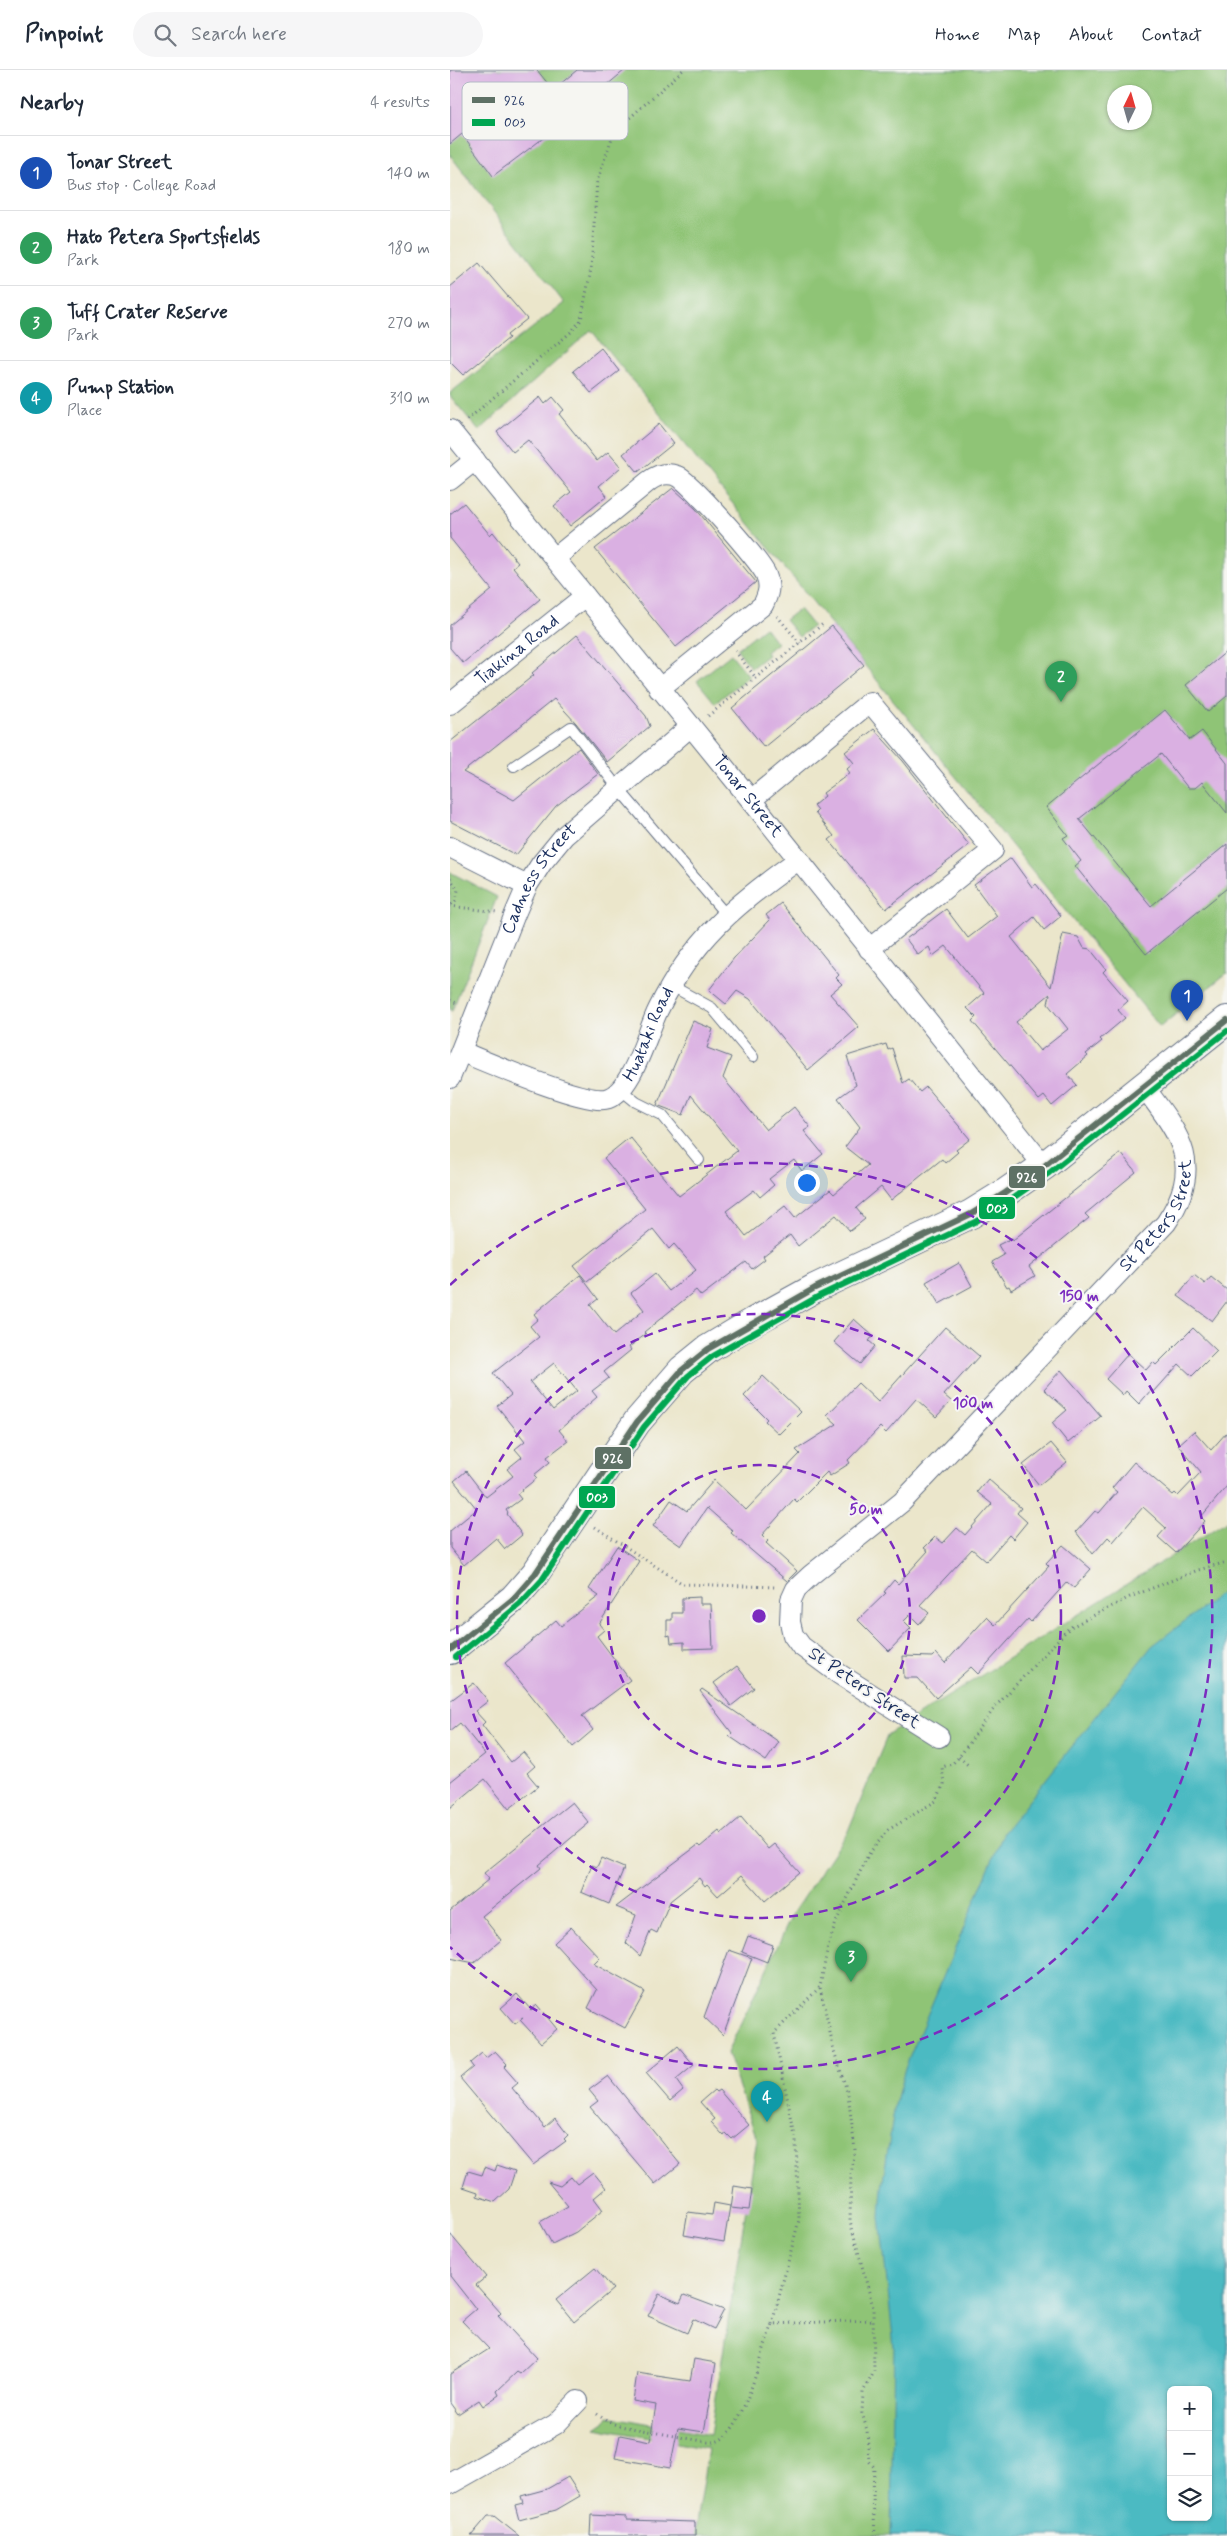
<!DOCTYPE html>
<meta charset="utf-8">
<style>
body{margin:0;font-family:Mynerve,sans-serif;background:#f6f6f7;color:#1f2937}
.controls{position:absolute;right:15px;bottom:15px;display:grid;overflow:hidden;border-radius:8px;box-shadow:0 1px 4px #0004}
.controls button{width:45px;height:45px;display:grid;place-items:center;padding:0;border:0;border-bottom:1px solid #e0e1e3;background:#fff;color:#1f2937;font:25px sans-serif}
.compass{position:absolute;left:657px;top:15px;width:45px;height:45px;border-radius:50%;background:#fff;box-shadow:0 1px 4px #0004;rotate:5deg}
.you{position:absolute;left:356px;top:1112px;width:18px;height:18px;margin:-12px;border:4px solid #fff;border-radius:50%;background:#1a73e8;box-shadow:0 0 0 8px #1a73e833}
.badge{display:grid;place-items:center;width:32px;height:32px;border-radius:50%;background:#1f6fb2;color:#fff;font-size:16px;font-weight:700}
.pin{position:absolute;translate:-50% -41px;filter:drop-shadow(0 1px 2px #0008)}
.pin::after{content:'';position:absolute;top:26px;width:18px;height:15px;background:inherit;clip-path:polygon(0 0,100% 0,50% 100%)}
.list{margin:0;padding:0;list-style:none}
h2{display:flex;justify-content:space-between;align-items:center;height:65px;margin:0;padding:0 20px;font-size:21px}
h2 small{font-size:16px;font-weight:400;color:#747a83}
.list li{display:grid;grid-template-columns:32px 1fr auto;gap:15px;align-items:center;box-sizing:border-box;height:75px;padding:0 20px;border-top:1px solid #e0e1e3}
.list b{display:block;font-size:19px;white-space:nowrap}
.list p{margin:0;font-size:16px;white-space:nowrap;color:#747a83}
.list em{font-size:16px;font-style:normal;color:#747a83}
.icon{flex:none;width:28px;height:28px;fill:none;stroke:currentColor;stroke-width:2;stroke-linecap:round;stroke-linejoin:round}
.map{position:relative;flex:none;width:777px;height:2466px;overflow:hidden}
header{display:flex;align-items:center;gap:30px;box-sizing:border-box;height:70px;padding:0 25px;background:#fff;border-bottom:1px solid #e0e1e3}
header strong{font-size:24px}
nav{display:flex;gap:28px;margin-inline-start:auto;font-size:18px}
.search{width:350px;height:45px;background:#f6f6f7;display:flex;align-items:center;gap:12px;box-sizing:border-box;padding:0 18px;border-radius:28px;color:#747a83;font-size:19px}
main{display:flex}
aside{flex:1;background:#fff}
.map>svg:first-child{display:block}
.green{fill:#8fc476;stroke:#557a6a;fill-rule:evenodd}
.water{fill:#4bbac2;stroke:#337490;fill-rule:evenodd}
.building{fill:#dab0e2;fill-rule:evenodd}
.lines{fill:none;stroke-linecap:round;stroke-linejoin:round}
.lane-casing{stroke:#646f84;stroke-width:12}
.street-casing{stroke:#646f84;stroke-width:22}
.secondary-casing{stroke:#646f84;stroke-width:30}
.path{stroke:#646f84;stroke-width:3;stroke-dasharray:1 4;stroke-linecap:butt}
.lane{stroke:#fff;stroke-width:10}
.street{stroke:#fff;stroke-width:20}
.secondary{stroke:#fff;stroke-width:28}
.bus-1-casing{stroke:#f6f6f2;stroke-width:10}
.bus-2-casing{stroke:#f6f6f2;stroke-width:10}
.bus-1{stroke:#5e7165;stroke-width:6}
.bus-2{stroke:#00a651;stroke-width:6}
.ring{fill:none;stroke:#7b2cbf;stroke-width:2.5;stroke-dasharray:9 6}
.labels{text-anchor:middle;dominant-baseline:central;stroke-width:4;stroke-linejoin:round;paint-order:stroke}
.street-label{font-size:18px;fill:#1b2f5e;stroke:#f6f6f2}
.key{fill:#f6f6f2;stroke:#b4bac6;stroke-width:1}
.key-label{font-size:14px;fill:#1b2f5e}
.centre{fill:#7b2cbf;stroke:#f6f6f2;stroke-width:2.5}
.ring-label{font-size:15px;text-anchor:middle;font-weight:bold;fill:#7b2cbf;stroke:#f6f6f2;stroke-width:4;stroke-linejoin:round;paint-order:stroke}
.line-badge{stroke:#f6f6f2;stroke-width:2}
.badge-label{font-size:14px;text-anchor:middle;font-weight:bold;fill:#fff}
</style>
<header>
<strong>Pinpoint</strong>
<div class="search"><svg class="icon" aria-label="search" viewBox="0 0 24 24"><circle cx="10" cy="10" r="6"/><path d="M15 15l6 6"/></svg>Search here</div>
<nav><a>Home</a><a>Map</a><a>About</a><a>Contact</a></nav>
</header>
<main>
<aside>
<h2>Nearby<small>4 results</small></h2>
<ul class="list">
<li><span class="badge" style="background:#1a4fb4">1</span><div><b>Tonar Street</b><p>Bus stop · College Road</p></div><em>140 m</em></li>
<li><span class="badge" style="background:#2e9e5b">2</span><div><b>Hato Petera Sportsfields</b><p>Park</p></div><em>180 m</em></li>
<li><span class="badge" style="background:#2e9e5b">3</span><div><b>Tuff Crater Reserve</b><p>Park</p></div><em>270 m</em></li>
<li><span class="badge" style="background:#0f9aa8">4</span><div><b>Pump Station</b><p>Place</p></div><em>310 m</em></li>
</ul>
</aside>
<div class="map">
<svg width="777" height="2466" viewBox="0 0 777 2466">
<rect width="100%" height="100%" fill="#f6f6f2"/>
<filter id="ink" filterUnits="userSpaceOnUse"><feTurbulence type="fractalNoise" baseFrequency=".02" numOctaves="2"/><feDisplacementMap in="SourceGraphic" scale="10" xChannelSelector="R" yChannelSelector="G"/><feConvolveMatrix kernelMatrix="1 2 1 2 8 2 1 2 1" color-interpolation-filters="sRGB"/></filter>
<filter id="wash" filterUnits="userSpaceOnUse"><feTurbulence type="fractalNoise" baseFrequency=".0096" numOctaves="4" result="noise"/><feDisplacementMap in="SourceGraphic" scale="20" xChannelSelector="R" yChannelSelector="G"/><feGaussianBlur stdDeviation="1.12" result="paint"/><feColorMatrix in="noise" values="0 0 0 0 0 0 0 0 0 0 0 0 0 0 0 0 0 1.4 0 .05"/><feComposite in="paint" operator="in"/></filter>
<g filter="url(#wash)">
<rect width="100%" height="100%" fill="#ebe6cb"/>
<g class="green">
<path d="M0 0H777V903L710 957 141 260 29 361 0 326V323L114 233 0 85ZM664 22H694V52H664Z"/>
<polygon points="349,539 363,556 349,567 335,550"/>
<polygon points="315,557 327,573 316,582 318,585 301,598 287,579"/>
<polygon points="281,584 299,606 265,633 247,611"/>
<polygon points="0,802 47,827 2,941 0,940"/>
<polygon points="777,1451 777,2320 721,2320 721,2447 758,2447 777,2466 244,2466 258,2379 146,2358 156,2351 158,2346 260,2365 307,2069 277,1983 344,1841 398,1761 438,1664"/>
</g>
<path class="water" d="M777 1519V2466H441L444 2277 430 2147 432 2117 445 2035 455 1998 554 1762 702 1576ZM721 2320H758V2447H721Z"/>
<g id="blocks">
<g class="building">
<polygon points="0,0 87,0 103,20 127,0 175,0 100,63 43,106 12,64 0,74"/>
<polygon points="29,193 77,249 57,265 59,268 13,305 0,292 0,217"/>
<polygon points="151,278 169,301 141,323 123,301"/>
<polygon points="90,327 95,334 103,327 114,340 109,344 147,391 158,382 171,397 149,416 157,426 120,456 104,436 121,422 78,370 63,382 47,362"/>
<polygon points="209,354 224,373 188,402 173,384"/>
<polygon points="223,418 246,439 306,512 226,577 145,479"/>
<polygon points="14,433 40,465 43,462 68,493 63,497 90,529 13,593 0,578 0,555 42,520 0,468 0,444"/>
<polygon points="382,556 414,595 314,677 282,638"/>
<polygon points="127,565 196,646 200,656 157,692 126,653 104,629 13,702 64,730 129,678 148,704 106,736 66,785 0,751 0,672 84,605 82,603"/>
<polygon points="777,581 777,626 758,642 736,615"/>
<polygon points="715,640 740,670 752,661 777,693 777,743 752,712 745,718 738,718 711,684 629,749 701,836 777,774 777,818 696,884 625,796 631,791 613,768 618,765 596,737"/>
<polygon points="424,659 453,691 519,775 436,839 379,770 384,766 365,743 368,740 364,735 375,726 373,723 400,703 397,699 404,693 395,682"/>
<path d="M561 788 582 817 586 814 611 846 594 860 584 847 561 867 601 917 613 864 628 867 634 878 640 879 656 899 653 902 678 931 668 940 675 948 650 969 652 971 636 984 638 986 617 1004 627 1015 602 1036 594 1026 589 1030 522 951 526 947 517 938 534 923 496 876 483 886 479 877 468 885 456 869 496 839 518 868 547 846 524 815ZM600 924 598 934 618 959 590 981 566 952Z"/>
<polygon points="331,833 389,905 386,908 392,914 380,924 409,957 358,1000 300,929 287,921 276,934 259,920 284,888 320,850 316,845"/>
<path d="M243 951 263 959 257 978 281 987 273 1008 316 1060 344 1037 360 1057 354 1061 373 1084 352 1101 344 1090 319 1109 324 1115 310 1127 304 1120 276 1141 296 1166 335 1136 345 1148 380 1120 384 1124 418 1095 395 1077 410 1057 388 1028 406 1015 397 986 436 974 438 980 442 978 453 1013 459 1009 470 1022 476 1017 520 1069 506 1080 508 1082 495 1093 492 1089 441 1130 431 1117 406 1138 415 1149 400 1161 386 1145 348 1176 340 1165 313 1186 315 1189 302 1199 296 1192 251 1226 246 1220 194 1262 196 1264 179 1277 181 1280 154 1302 159 1308 142 1321 147 1327 109 1360 118 1371 97 1387 100 1392 84 1405 87 1408 67 1424 71 1429 56 1440 58 1443 57 1444 72 1465 55 1479 46 1468 14 1495 0 1478V1461L27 1439 4 1411 16 1401 36 1427 63 1406 57 1399 72 1387 65 1379 75 1371 47 1336 61 1325 43 1303 89 1267 80 1256 88 1249 84 1244 130 1205 148 1229 140 1235 164 1265 194 1240 181 1223 205 1204 219 1221 246 1200 224 1174 219 1179 203 1159 137 1212 124 1196 195 1139 154 1088 180 1067 229 1126 287 1081 241 1025 233 1045 207 1035ZM104 1293 127 1321 103 1340 80 1312Z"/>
<polygon points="671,1083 686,1102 635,1144 639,1148 579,1197 585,1206 561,1220 559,1216 557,1217 542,1192 554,1185 548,1175 562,1168 563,1170"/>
<polygon points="509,1193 522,1216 489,1234 476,1212"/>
<polygon points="744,1205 755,1214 761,1207 777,1220 777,1231 762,1251 728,1226"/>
<polygon points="404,1249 423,1266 419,1271 425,1276 410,1294 384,1272"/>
<polygon points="495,1257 529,1286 494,1325 501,1331 486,1347 466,1329 436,1363 430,1357 398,1390 400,1393 380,1406 377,1402 347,1432 344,1429 312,1465 318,1471 316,1473 347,1501 337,1511 281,1463 283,1461 257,1438 231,1476 203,1456 221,1430 237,1441 264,1410 296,1440 350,1384 346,1380 387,1354 377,1345 408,1313 428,1332"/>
<polygon points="743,1258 767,1281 742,1306 729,1294 704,1322 701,1320 689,1334 676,1321 673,1325 656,1309 678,1284 696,1300 703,1292 706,1295"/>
<polygon points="611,1300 651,1346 618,1373 602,1353 617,1340 594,1319"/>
<polygon points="313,1306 351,1342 329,1364 315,1351 317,1349 294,1326"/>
<polygon points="744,1361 761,1380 777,1362 777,1416 751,1447 755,1451 726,1483 708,1467 716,1458 693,1437 663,1472 658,1467 643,1484 626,1462 645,1441 649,1443 667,1422 662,1418 684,1392 723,1425 725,1423 728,1426 751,1402 728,1375"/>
<polygon points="601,1373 617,1392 589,1415 573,1395"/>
<polygon points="538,1409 571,1438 567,1443 577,1452 563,1469 559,1465 536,1491 522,1479 470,1535 479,1543 469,1554 460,1545 454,1551 461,1558 439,1581 408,1550 436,1523 434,1522 444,1510 448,1514 478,1481 474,1478 485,1467 493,1473 507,1458 515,1465 542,1434 527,1422"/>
<polygon points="613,1475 641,1499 624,1518 617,1512 581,1552 578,1549 528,1604 521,1597 486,1628 468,1608 454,1608 453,1586 482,1587 486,1583 495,1593 537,1547 545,1555 599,1496 596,1493"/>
<polygon points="167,1476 189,1491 149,1554 154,1560 147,1566 180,1610 132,1646 143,1660 123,1677 55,1593 106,1550 111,1556 149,1526 139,1519"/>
<polygon points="250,1527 250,1534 261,1534 263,1578 234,1579 234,1572 221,1573 220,1565 217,1566 217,1550 222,1550 222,1543 232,1543 232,1528"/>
<polygon points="287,1596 304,1618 281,1636 264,1613"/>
<polygon points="24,1613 38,1631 25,1641 35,1652 32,1655 61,1692 73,1682 85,1696 77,1703 88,1716 59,1739 35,1709 0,1738 0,1712 35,1684 10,1653 0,1661 0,1631"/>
<polygon points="252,1619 329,1672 316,1691 279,1666 282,1663 250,1621"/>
<polygon points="122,1732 139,1753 89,1795 91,1798 32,1846 51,1870 24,1893 0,1888 0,1841 39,1809 34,1803"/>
<polygon points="291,1747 318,1779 324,1774 349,1802 315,1831 292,1805 268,1826 257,1814 255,1816 249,1808 220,1831 207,1863 201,1860 190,1886 176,1873 186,1845 166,1837 248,1775 250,1777 269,1761 271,1764"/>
<polygon points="151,1788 174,1798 159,1834 131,1822 142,1795 147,1797"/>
<polygon points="121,1857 150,1888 144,1894 195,1922 175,1958 138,1938 147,1920 104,1873"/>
<polygon points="298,1866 323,1875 317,1892 292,1882"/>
<polygon points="279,1880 302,1888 273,1965 254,1947"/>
<polygon points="67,1924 81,1940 87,1935 107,1959 91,1973 70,1950 73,1948 65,1954 51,1938"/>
<polygon points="228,1976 244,1995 226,2010 233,2020 220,2031 196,2003"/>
<polygon points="45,1981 57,1994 54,1997 68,2013 62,2018 95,2057 105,2048 118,2065 114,2069 116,2071 83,2095 10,2008 23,1997 20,1993 32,1983 36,1988"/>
<polygon points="158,2006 230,2094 205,2114 140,2037 148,2031 139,2020"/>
<polygon points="264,2020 266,2022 269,2020 299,2055 282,2069 276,2063 274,2066 261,2052 265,2049 250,2032"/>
<polygon points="47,2095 65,2101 59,2119 45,2132 27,2126 28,2122 13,2117 18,2101 32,2105 35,2097 45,2101"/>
<polygon points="143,2102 156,2118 144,2128 153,2140 126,2162 102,2174 90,2152 118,2136 98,2112 110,2116 121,2107 127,2114"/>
<polygon points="284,2116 302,2119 299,2140 281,2138"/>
<polygon points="264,2133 280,2136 274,2172 234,2165 238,2142 262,2145"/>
<polygon points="0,2164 36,2207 26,2215 51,2243 48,2246 87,2288 70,2304 67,2302 47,2321 49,2325 33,2336 29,2330 8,2344 0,2333 0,2304 39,2279 12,2251 26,2239 0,2206"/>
<polygon points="145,2198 163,2219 124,2252 106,2230"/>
<polygon points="209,2224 230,2233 234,2225 274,2240 264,2259 243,2249 237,2263 198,2246"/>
<polygon points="244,2289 266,2293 254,2362 228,2358 220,2398 165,2388 170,2365 200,2371 206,2335 183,2331 187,2303 240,2311"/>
<polygon points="118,2407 130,2426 106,2440 69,2450 65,2435 73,2433 71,2426 97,2419"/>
<polygon points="141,2445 177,2447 177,2450 245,2452 245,2466 140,2466"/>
<polygon points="38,2446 44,2446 69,2466 21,2466"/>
</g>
</g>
</g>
<g filter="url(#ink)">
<use href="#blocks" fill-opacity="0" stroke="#646f84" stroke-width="1"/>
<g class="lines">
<defs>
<g id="lane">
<polyline points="64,696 121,657 168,718 277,846"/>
<polyline points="220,915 262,938 303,987"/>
<polyline points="170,1019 186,1032 212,1045 249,1090"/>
</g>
<g id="street">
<path id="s1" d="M0 360 301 730 594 1096"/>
<polyline points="0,410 25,390"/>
<path d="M105 488 199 411C207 405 217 402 227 406 239 410 311 492 316 505 321 516 318 525 313 535L209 619"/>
<path id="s2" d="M0 634 135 526"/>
<polyline points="301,730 420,632 543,780 419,879"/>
<polyline points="0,777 77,816"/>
<path id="s3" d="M12 982C39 993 131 1033 155 1029 182 1024 197 962 208 940 242 870 286 834 348 790"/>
<path id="s4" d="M0 1008 65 844 77 816 91 794 114 766 241 656"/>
<path id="s5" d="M489 1667 389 1604 351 1576 343 1565 340 1552 341 1530 346 1519 361 1505 452 1432 716 1153C755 1095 730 1065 694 1017"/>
<polyline points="0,2414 106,2354 128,2331"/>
</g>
<polyline id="secondary" points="0,1580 64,1528 85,1504 187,1352 232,1300 258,1279 303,1252 365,1218 521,1144 555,1123 594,1096 777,950"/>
</defs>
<use href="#lane" class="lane-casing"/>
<use href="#street" class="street-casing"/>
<use href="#secondary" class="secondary-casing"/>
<g class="path">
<polyline points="17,350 121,262 131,250 141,199 147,111 164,62 233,0"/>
<polyline points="327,546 350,573"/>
<polyline points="285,581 306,608"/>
<polyline points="258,646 373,554"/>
<polyline points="0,808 8,820 6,830 0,836"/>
<polyline points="0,836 47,842"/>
<polyline points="0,930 9,934"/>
<polyline points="145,1457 233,1514 326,1517"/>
<polyline points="509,1687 518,1695"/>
<polyline points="322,2254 349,2150 346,2071 324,1963 370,1917"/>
<path d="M147 2344 158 2352 170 2356 258 2372C262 2372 267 2372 270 2370 295 2357 312 2280 322 2254L424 2250"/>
<polyline points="425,2466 423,2427 424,2397 419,2391 417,2360 412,2343 413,2322 424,2302 423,2237 400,2151 401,2104 405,2080 398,2024 384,1981 370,1917 378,1876 387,1850 418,1785 438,1760 486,1731 494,1714 492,1697 502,1694 509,1687 546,1636 619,1558 680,1527 748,1500 777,1492"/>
</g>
<use href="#lane" class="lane"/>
<use href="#street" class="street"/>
<use href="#secondary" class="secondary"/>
<defs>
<polyline id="bus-1" points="0,1580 64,1528 85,1504 187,1352 232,1300 258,1279 365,1218 521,1144 555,1123 594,1096 777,950"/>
<polyline id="bus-2" points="6,1587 70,1534 92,1510 194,1357 238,1306 263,1286 369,1226 525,1152 560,1130 599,1103 777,961"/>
</defs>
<use href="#bus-1" class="bus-1-casing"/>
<use href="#bus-2" class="bus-2-casing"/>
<use href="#bus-1" class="bus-1"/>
<use href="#bus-2" class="bus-2"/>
</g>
</g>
<g class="ring">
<circle cx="309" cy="1546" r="151"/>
<circle cx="309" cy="1546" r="302"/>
<path d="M0 1215A453 453 0 1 1 0 1877"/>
</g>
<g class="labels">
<g class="street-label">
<text stroke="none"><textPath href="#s2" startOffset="86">Tiakina Road</textPath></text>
<text stroke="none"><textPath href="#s1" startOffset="472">Tonar Street</textPath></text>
<text stroke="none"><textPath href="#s4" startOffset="219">Cadness Street</textPath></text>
<text stroke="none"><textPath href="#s3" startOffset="232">Huataki Road</textPath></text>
<text stroke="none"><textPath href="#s5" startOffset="750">St Peters Street</textPath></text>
<text transform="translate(414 1618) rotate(34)">St Peters Street</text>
</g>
</g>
<rect x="12" y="12" width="166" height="58" rx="8" class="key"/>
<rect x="22" y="27" width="23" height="6" fill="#5e7165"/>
<rect x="22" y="49" width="23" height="7" fill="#00a651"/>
<g class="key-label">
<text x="54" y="35">926</text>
<text x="54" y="57">003</text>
</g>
<circle cx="309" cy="1546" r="8" class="centre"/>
<g class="ring-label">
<text x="629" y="1231">150 m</text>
<text x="523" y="1338">100 m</text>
<text x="416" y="1444">50 m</text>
</g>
<g class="line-badge">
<rect x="558" y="1095" width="38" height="24" rx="5" fill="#5e7165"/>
<rect x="528" y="1126" width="38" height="24" rx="5" fill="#00a651"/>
<rect x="144" y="1376" width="38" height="24" rx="5" fill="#5e7165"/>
<rect x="128" y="1415" width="38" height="24" rx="5" fill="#00a651"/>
</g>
<g class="badge-label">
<text x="577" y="1112">926</text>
<text x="547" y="1143">003</text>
<text x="163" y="1393">926</text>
<text x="147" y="1432">003</text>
</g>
</svg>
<div class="controls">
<button>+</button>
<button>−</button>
<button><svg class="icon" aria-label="layers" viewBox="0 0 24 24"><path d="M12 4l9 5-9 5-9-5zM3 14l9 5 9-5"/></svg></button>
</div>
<svg class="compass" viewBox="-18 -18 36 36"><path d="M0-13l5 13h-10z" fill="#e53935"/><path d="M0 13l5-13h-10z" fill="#747a83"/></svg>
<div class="you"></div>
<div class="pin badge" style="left:737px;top:951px;background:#1a4fb4">1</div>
<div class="pin badge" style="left:611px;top:632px;background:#2e9e5b">2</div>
<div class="pin badge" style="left:401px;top:1912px;background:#2e9e5b">3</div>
<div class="pin badge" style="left:317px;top:2052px;background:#0f9aa8">4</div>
</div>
</main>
